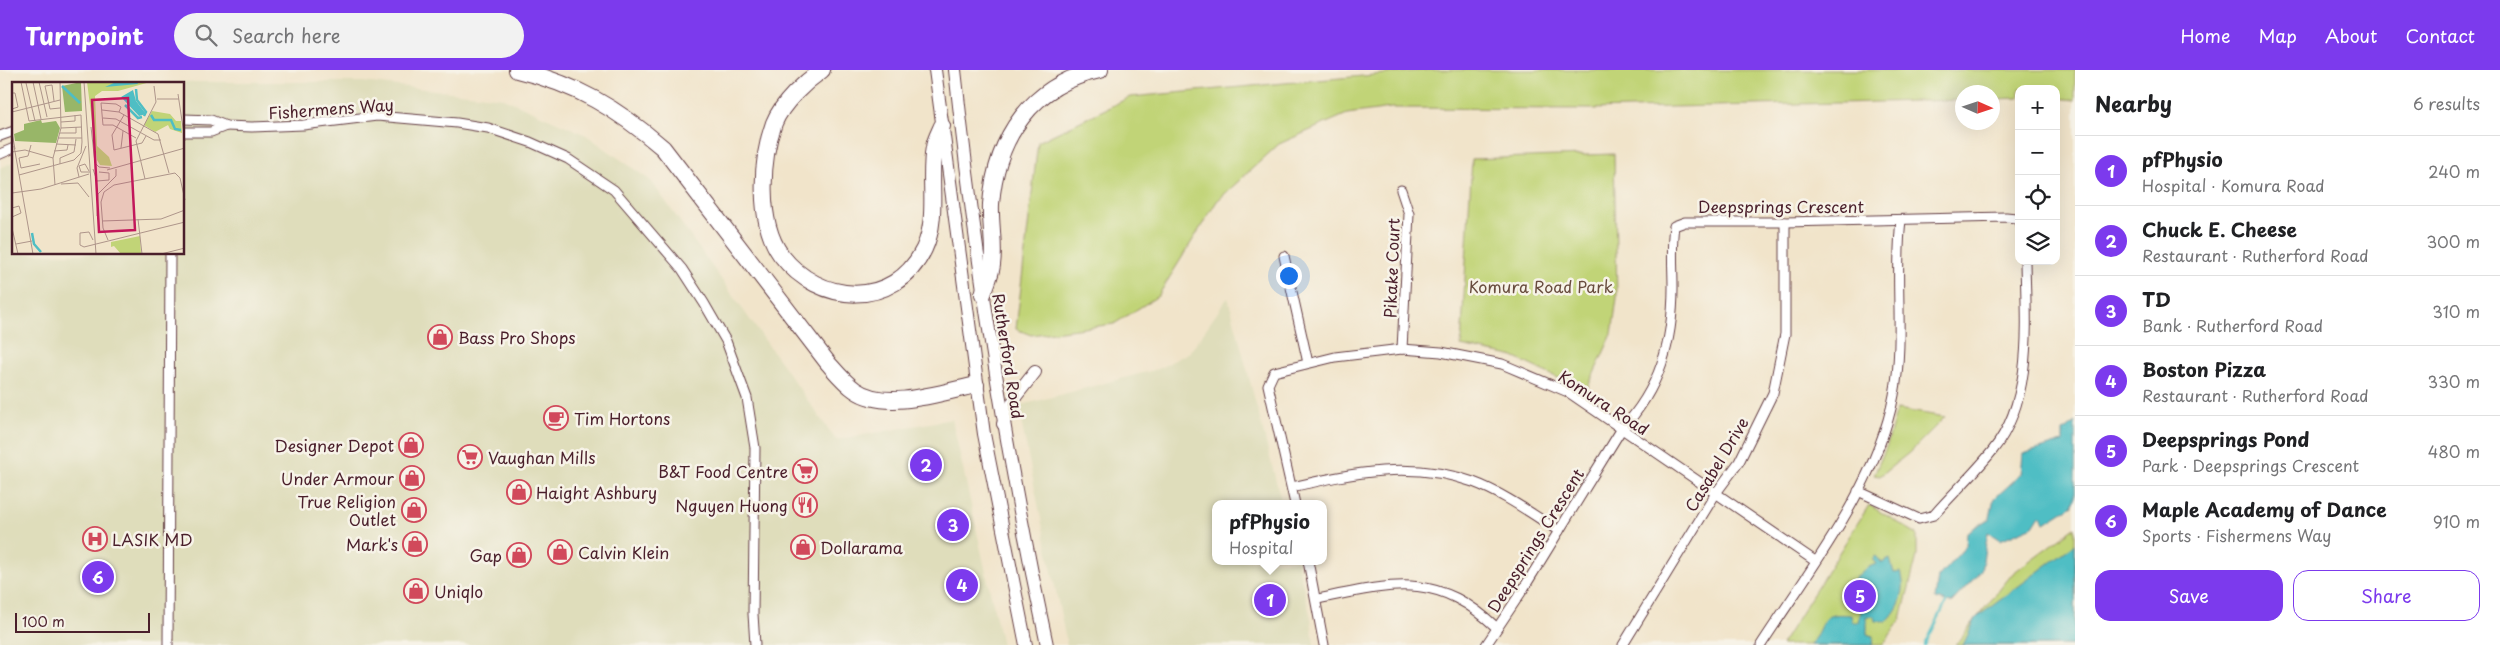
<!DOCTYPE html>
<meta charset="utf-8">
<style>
body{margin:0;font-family:"Playpen Sans",sans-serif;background:#f2f2f2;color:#202124}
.controls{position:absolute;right:15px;top:15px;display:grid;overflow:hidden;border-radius:10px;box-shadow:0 5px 20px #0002}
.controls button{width:45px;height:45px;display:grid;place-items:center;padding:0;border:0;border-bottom:1px solid #e0e0e0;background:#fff;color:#202124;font:25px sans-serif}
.compass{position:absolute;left:1955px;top:15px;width:45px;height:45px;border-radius:50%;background:#fff;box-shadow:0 5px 20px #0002;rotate:93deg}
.scale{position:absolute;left:15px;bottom:12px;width:135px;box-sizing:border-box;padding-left:5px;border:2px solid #4a1f2b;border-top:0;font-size:14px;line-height:18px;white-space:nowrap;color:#4a1f2b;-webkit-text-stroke:4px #f7f3e8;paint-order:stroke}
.you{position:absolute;left:1288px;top:205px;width:18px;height:18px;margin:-12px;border:4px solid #fff;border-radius:50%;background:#1a73e8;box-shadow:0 0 0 8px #1a73e833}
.badge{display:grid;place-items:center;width:32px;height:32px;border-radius:50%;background:#7c3aed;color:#fff;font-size:16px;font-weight:700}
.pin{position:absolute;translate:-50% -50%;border:2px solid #fff;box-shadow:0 1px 5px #0006}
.popup{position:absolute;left:1212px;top:430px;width:115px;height:65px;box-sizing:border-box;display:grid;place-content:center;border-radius:10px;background:#fff;filter:drop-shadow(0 1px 4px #0005);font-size:16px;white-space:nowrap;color:#757577}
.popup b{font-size:19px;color:#202124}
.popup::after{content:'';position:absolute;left:50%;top:100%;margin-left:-10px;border:10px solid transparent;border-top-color:#fff}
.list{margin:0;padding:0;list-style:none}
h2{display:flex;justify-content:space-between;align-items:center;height:65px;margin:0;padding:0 20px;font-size:21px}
h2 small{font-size:16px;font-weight:400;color:#757577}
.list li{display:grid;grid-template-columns:32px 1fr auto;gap:15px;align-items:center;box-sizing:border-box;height:70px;padding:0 20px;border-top:1px solid #e0e0e0}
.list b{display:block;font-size:19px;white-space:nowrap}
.list p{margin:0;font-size:16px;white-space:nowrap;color:#757577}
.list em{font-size:16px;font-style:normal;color:#757577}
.actions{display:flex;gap:10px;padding:15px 20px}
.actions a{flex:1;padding:11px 0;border:1px solid #7c3aed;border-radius:15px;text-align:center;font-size:18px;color:#7c3aed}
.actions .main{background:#7c3aed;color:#fff}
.icon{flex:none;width:28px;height:28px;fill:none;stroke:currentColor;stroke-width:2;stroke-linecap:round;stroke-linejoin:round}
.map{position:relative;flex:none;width:2075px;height:575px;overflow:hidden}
header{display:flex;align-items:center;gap:30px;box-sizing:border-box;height:70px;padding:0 25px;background:#7c3aed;color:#fff}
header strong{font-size:24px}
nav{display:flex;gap:28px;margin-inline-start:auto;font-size:18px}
.search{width:350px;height:45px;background:#f2f2f2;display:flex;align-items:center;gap:12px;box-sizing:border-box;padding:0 18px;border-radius:28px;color:#757577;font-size:19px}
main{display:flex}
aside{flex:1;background:#fff}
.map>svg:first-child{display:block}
.built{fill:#dfddbb}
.green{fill:#c1d477;stroke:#867a51}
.water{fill:#4fbec4;stroke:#4c6e78}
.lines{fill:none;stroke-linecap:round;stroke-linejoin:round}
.stream{stroke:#4fbec4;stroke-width:2.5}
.minor-casing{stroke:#633d43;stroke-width:11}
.secondary-casing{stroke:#633d43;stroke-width:14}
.motorway-casing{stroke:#633d43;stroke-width:18}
.minor{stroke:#fff;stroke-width:9}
.secondary{stroke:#fff;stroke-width:12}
.motorway{stroke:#fff;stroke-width:16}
.labels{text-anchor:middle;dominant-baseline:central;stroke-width:5;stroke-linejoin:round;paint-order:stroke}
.street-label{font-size:16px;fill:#4a1f2b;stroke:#f7f3e8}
.park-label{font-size:16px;fill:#684c3e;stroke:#f7f3e8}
.poi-label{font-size:16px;fill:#4a1f2b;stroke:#f7f3e8;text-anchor:start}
.inset-river{fill:none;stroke:#4fbec4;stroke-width:2.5}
.inset-road{fill:none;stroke:#ae958a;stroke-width:1}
.view{fill:#c2185b;fill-opacity:0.15;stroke:#c2185b;stroke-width:2.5}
.inset-edge{fill:none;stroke:#4a1f2b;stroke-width:2.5}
</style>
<header>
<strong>Turnpoint</strong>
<div class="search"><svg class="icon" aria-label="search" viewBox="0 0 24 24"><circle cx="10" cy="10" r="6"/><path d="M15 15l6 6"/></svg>Search here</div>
<nav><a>Home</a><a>Map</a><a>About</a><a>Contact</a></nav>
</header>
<main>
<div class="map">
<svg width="2075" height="575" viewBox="0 0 2075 575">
<rect width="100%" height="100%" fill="#f7f3e8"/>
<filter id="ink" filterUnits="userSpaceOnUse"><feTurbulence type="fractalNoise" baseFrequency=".02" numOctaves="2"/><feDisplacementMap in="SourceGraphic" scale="10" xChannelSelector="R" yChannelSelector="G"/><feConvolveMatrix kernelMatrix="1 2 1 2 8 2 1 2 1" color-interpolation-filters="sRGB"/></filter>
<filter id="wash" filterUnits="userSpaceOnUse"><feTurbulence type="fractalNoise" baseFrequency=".0096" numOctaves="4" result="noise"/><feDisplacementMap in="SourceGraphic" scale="20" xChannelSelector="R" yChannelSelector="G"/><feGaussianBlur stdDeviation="1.12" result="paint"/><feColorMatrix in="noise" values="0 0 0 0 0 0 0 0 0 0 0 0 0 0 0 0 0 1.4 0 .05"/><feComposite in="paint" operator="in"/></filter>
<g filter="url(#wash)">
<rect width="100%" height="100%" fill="#f1e4ca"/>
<g class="built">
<polygon points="156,12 363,12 503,28 586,65 651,111 836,370 952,349 1002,575 0,575 0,98 14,92 14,184 184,184 184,14"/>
<polygon points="1228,227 1282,434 1216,434 1216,491 1297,491 1311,548 1314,575 1067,575 1018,336 1158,299 1190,282"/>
</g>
<g class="green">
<polygon points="1429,0 2075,0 2075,30 2056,28 2056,19 2019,19 2019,28 1993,29 1992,22 1962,22 1962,30 1590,39 1391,38 1347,44 1279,74 1217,131 1158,226 1114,254 1031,265 1016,259 1038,72 1130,27"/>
<polygon points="1614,84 1617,228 1612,264 1586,321 1511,286 1461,276 1472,89"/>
<polygon points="1897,339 1945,347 1910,382 1880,406 1874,405 1887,375"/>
<polygon points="1869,435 1917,464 1917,486 1901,549 1883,575 1781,575"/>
<polygon points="2075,457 2075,575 1955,575 2013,503"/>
</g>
<g class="water">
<polygon points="2075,352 2075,429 2073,435 2045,453 2040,445 2033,456 2000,470 1988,462 1981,501 1951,533 1935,529 1938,507 1966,476 1967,462 1990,448 1994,429 2021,404 2023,384 2063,372 2063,361"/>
<polygon points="2075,474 2075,575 1963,575 1976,548"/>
<path d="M1876 486 1882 493 1890 489 1894 503 1901 502C1907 521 1900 538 1887 551H1875L1874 546H1867V564L1874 566 1873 575H1810C1827 552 1817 542 1851 545L1852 552H1859L1861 541 1853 534 1849 518C1856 506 1862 499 1876 494L1872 489Z"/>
</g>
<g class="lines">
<polyline class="stream" points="1925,575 1947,531"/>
</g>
</g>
<g filter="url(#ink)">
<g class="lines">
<defs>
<g id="minor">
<polyline points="184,49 211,50 226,56 252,57 303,55 377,46 457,53 488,58 530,72 568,89 614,120 682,199 704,233 726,271 747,328 755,378 753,544 755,575"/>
<polyline points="184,62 211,62 226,56"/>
<polyline points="0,66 14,61"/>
<polyline points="0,84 14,78"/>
<polyline points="1401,120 1409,144 1402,279"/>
<polyline points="1284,186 1308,293"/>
<path d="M1292 417C1353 403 1411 390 1473 412 1503 423 1532 444 1559 461"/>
<path d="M1858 421 1919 449 1934 445C1953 423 1975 403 1993 380 2034 329 2026 252 2025 191"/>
<polyline points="1295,434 1268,315 1274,302 1335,287 1402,279 1441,282 1502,294 1568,322 1815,491"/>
<polyline points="1308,491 1324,575"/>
<path d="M1317 529C1392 514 1436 500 1497 558"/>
<polyline points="168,575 170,184"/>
<path d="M1486 575 1522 521 1621 360C1660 319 1673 272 1673 217 1673 197 1671 176 1674 156L1685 152H1785L2006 147 2016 148 2019 152"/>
<polyline points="1623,575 1716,423 1739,392 1773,323 1785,264 1785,152"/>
<path d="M1761 575C1810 499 1877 415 1894 325 1905 267 1894 208 1901 150"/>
</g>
<g id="secondary">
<polyline points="935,0 984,364 1026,575"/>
<path d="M955 0C976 194 1006 385 1047 575"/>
<polyline points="1003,354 1016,326 1035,302"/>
</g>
<g id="motorway">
<path d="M517 0C576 14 618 39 663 78L828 293C836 302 845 313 855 320 886 342 943 322 976 315"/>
<path d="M822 0C805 12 782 33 774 53 761 89 757 152 781 185 819 235 894 240 924 179 939 147 928 110 934 77 935 70 939 63 942 56"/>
<path d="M983 224C986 215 991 204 992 195 995 175 990 154 991 134 996 67 1032 14 1100 0"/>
</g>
</defs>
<use href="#minor" class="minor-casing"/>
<use href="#secondary" class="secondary-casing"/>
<use href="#motorway" class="motorway-casing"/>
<use href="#minor" class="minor"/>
<use href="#secondary" class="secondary"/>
<use href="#motorway" class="motorway"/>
</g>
</g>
<defs>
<symbol id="shop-ring" viewBox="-11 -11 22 22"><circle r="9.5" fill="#f7f3e8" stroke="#d1495b" stroke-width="1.5"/><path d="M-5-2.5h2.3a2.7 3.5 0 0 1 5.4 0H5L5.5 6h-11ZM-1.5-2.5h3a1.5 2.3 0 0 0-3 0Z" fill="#d1495b"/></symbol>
<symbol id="cafe-ring" viewBox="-11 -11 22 22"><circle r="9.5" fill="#f7f3e8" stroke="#d1495b" stroke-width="1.5"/><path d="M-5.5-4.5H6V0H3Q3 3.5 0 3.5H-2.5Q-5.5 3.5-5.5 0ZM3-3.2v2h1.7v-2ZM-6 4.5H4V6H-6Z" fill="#d1495b"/></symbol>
<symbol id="supermarket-ring" viewBox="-11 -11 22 22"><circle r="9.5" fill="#f7f3e8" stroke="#d1495b" stroke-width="1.5"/><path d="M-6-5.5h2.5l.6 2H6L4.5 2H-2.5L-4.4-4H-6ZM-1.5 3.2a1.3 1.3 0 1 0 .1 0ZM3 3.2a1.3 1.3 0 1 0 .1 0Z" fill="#d1495b"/></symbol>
<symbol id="restaurant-ring" viewBox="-11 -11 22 22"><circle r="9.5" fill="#f7f3e8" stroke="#d1495b" stroke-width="1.5"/><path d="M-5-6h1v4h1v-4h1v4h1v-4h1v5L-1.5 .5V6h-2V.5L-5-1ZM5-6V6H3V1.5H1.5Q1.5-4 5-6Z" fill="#d1495b"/></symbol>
<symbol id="hospital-ring" viewBox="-11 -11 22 22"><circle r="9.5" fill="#f7f3e8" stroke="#d1495b" stroke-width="1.5"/><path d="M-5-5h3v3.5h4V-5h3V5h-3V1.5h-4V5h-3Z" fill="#d1495b"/></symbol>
</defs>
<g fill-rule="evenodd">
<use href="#shop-ring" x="426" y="253" width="28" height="28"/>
<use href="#cafe-ring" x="542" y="334" width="28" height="28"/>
<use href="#shop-ring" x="397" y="361" width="28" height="28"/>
<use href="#supermarket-ring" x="456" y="373" width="28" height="28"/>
<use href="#supermarket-ring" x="791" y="387" width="28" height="28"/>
<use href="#shop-ring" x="398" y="394" width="28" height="28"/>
<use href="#shop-ring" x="505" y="408" width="28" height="28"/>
<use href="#restaurant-ring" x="791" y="421" width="28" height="28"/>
<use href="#shop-ring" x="400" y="426" width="28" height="28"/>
<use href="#hospital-ring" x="81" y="455" width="28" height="28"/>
<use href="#shop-ring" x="401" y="460" width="28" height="28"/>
<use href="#shop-ring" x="789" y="463" width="28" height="28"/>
<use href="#shop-ring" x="546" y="468" width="28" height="28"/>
<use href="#shop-ring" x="505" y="471" width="28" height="28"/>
<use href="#shop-ring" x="402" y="507" width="28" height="28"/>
</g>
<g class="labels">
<g class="street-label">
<text transform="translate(331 38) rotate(-4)">Fishermens Way</text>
<text x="1781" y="136">Deepsprings Crescent</text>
<text transform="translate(1391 198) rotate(-88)">Pikake Court</text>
<text transform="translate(1009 286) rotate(81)">Rutherford Road</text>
<text transform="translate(1604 332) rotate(33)">Komura Road</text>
<text transform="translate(1716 394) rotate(-59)">Casabel Drive</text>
<text transform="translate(1535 470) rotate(-58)">Deepsprings Crescent</text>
</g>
<g class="park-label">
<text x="1541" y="216">Komura Road Park</text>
</g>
<g class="poi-label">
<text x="458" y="267">Bass Pro Shops</text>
<text x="574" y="348">Tim Hortons</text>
<text x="394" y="375" text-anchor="end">Designer Depot</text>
<text x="488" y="387">Vaughan Mills</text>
<text x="788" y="401" text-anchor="end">B&amp;T Food Centre</text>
<text x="394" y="408" text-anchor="end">Under Armour</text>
<text x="536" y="422">Haight Ashbury</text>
<text x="396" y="431" text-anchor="end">True Religion<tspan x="396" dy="18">Outlet</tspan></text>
<text x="788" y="435" text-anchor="end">Nguyen Huong</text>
<text x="112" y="469">LASIK MD</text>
<text x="398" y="474" text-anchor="end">Mark's</text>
<text x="820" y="477">Dollarama</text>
<text x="578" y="482">Calvin Klein</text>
<text x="502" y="485" text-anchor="end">Gap</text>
<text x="434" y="521">Uniqlo</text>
</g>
</g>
<g transform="translate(12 12)">
<rect width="172" height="172" fill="#f1e4ca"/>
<path d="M75 0H138L106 9H90L83 14 85 64 97 75 100 84 88 83 85 78ZM140 29 158 32 164 39H169L170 51 158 47 156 43 143 50 132 43ZM128 154 129 172H109L102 164 99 165V160Z" fill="#c1d477"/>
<path d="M69 0 70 29 53 30 50 4ZM29 38 30 41 44 39 48 46 44 61 3 59 2 52 12 48V42Z" fill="#98b668"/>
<path d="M104 0H125L126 2 93 5ZM121 8 124 19 134 32 127 34 109 15Z" fill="#4fbec4"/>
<path class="inset-river" d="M50 4 68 21M124 7 125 18 134 30 132 34M113 23 126 36 130 35M139 33 142 38H159L163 47 169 48M20 151 22 162 29 170"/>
<path class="inset-road" d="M21 0 29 37M27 0 35 35M72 0 84 172M14 1 23 39M0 11H3L6 25 0 27M166 12 173 59M145 17H167M42 19 40 3 33 4 38 27 48 26M90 28 107 30 146 52 157 91M0 30 48 18M107 30 109 25 104 22 89 21 91 43H101L124 56M112 33 100 53 102 68 130 61 134 54M91 36 104 37 142 58H149M49 40 63 39V33M79 45 83 81 87 85 98 86M49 46 70 45M0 51 3 67M48 51H64V45M46 56H70M44 62 64 63M19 63 16 74 7 76 9 86 28 82M2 64 21 172M109 66 111 49M42 69 55 68 56 63M0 70 13 68 41 76M48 82V76L62 70 64 57M81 87 85 99 97 98V91L87 90M95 88 173 66M77 89 73 82 67 84 69 90H78M7 93 62 78 69 71 70 60 69 33 17 39 9 0M67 95 65 86 74 64M133 97 124 59 144 20 142 4M49 102 66 101 77 115M43 103 41 76 49 46 48 0M0 111 29 107 77 92M0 126 7 124 9 131 0 135M85 134 86 112 104 94V87M126 137 130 172M90 139 149 137 173 128M0 146 6 172M96 158 91 146 89 120 92 110 102 103 163 91 168 96 173 118M4 162 20 159M72 165 173 140M72 165 68 163V151L77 150 81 158M149 172 173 166"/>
<path class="view" d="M116 16 123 148 87 150 80 18Z"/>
<rect width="172" height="172" class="inset-edge"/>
</g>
</svg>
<div class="controls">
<button>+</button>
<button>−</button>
<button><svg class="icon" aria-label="locate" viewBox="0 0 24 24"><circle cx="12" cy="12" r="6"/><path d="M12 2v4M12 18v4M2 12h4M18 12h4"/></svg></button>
<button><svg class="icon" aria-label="layers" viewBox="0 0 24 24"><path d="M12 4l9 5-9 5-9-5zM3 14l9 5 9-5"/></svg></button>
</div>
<svg class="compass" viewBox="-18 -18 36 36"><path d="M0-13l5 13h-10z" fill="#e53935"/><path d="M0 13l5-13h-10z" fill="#757577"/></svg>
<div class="scale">100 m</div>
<div class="you"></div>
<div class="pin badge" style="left:1270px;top:530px">1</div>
<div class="popup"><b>pfPhysio</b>Hospital</div>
<div class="pin badge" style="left:926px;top:395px">2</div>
<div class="pin badge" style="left:953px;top:455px">3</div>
<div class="pin badge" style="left:962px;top:515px">4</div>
<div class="pin badge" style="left:1860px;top:526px">5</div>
<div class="pin badge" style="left:98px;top:507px">6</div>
</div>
<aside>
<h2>Nearby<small>6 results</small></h2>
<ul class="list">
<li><span class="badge">1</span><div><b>pfPhysio</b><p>Hospital · Komura Road</p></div><em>240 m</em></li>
<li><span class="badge">2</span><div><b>Chuck E. Cheese</b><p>Restaurant · Rutherford Road</p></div><em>300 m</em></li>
<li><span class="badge">3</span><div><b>TD</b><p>Bank · Rutherford Road</p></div><em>310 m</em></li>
<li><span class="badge">4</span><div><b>Boston Pizza</b><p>Restaurant · Rutherford Road</p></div><em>330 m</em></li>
<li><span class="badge">5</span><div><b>Deepsprings Pond</b><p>Park · Deepsprings Crescent</p></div><em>480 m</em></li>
<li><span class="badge">6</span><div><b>Maple Academy of Dance</b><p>Sports · Fishermens Way</p></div><em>910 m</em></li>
</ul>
<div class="actions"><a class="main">Save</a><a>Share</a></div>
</aside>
</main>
